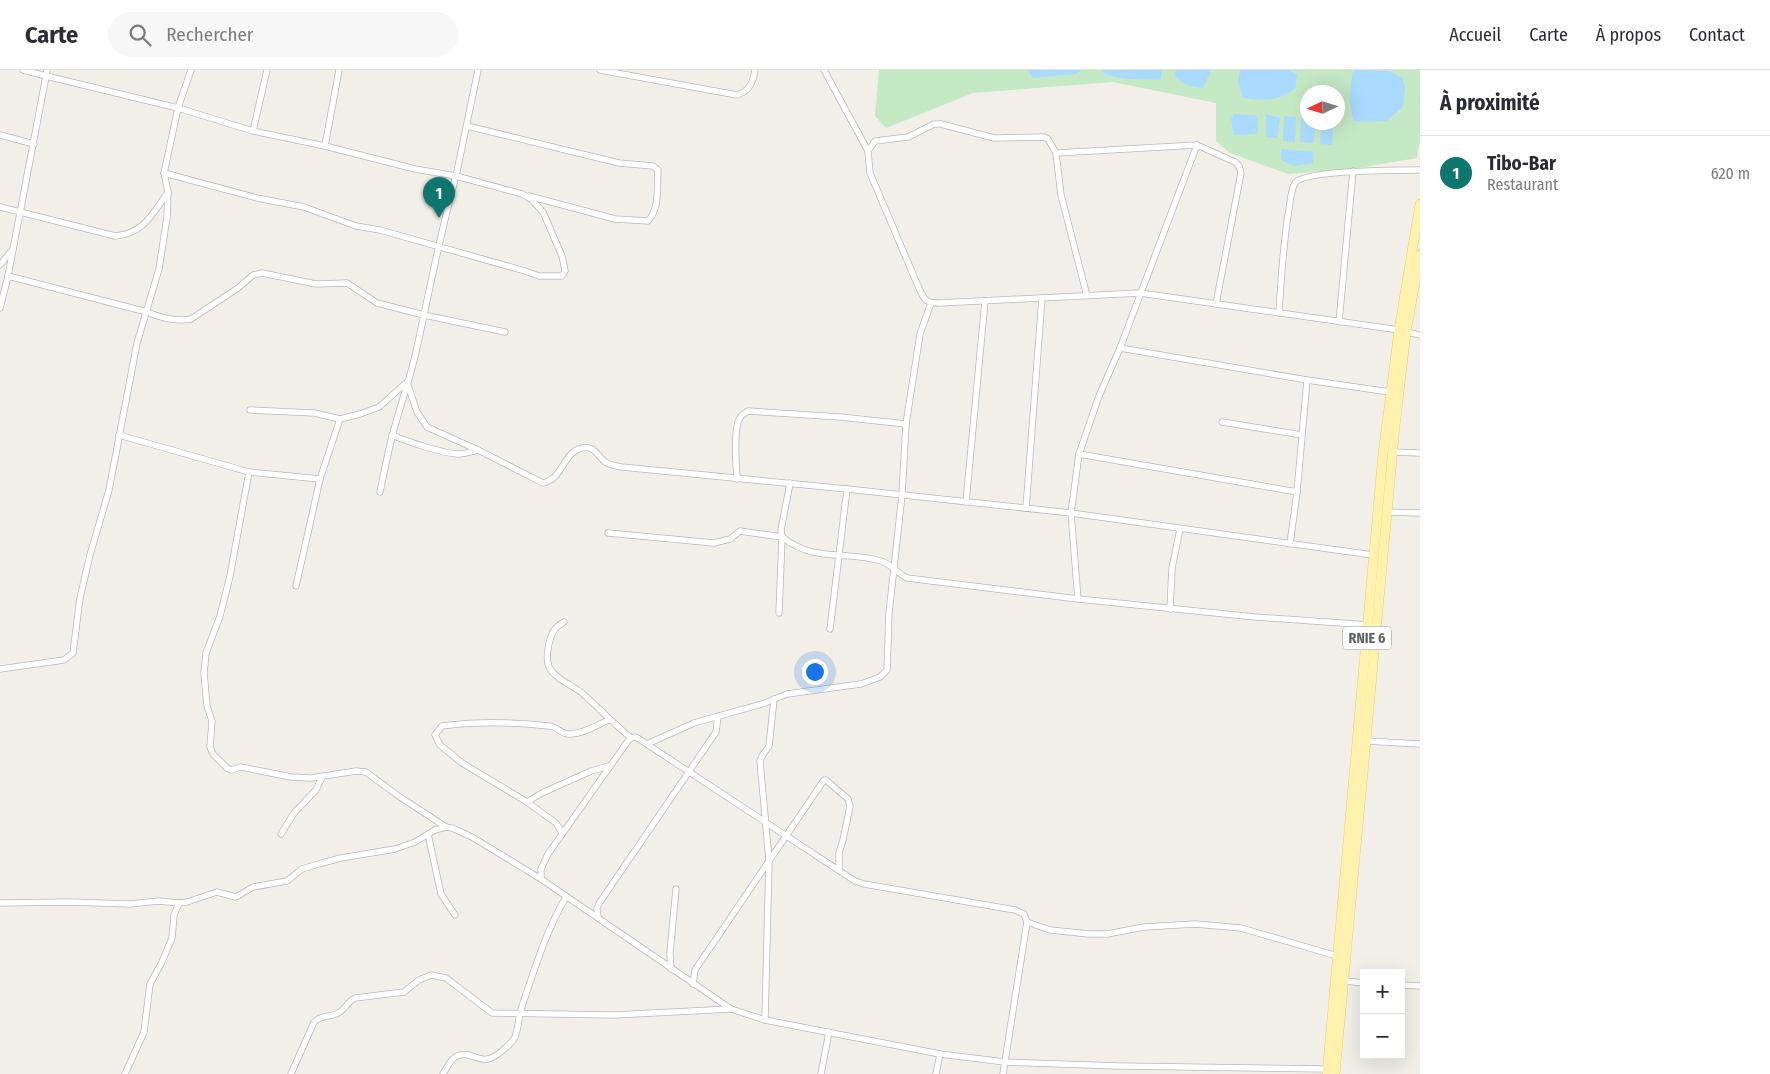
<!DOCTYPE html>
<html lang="fr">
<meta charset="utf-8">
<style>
body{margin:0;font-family:"Fira Sans Condensed",sans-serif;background:#f7f7f7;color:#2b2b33}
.controls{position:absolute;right:15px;bottom:15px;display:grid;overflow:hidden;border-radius:0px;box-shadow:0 5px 20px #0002}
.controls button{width:45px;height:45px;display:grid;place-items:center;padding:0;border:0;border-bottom:1px solid #e1e1e2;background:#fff;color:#2b2b33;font:25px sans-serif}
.compass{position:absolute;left:1300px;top:15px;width:45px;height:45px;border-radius:50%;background:#fff;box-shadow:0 5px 20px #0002;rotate:266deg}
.you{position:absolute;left:814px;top:601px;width:18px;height:18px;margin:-12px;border:4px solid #fff;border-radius:50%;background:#1a73e8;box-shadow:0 0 0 8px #1a73e833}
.badge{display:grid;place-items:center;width:32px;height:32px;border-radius:50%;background:#0f766e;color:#fff;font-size:16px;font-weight:700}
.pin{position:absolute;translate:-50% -41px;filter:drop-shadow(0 1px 2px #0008)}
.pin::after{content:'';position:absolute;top:26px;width:18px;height:15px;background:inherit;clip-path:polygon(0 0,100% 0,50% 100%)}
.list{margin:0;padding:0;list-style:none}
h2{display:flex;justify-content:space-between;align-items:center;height:65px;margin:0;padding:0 20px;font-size:21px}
h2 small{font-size:16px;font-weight:400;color:#7c7c81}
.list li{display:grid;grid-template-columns:32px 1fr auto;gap:15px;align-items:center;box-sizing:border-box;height:75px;padding:0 20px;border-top:1px solid #e1e1e2}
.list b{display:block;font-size:19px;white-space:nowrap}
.list p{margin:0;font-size:16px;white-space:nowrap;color:#7c7c81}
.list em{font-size:16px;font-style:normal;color:#7c7c81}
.icon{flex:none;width:28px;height:28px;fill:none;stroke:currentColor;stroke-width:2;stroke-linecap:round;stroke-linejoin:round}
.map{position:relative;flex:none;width:1420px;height:1004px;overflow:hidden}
header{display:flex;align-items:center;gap:30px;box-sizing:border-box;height:70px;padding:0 25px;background:#fff;border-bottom:1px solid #e1e1e2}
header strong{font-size:24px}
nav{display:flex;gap:28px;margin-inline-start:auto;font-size:18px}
.search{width:350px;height:45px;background:#f7f7f7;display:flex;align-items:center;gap:12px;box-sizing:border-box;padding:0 18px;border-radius:28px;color:#7c7c81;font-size:19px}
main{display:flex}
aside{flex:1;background:#fff}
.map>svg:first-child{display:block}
.green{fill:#c5e8c5;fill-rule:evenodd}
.water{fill:#aadaff}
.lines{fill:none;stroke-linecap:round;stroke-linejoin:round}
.minor-casing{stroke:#b5b8bc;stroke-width:7}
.primary-casing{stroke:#f2c960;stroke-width:10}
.minor{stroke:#fff;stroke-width:5.5}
.primary{stroke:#fff2af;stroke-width:9}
.labels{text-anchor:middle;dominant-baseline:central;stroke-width:4.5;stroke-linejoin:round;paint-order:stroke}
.shield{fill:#fff;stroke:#8f9295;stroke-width:1}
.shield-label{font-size:14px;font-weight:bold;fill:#5f6368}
</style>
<header>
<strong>Carte</strong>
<div class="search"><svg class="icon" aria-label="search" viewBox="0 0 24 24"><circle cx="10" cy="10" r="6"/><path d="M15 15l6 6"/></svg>Rechercher</div>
<nav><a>Accueil</a><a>Carte</a><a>À propos</a><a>Contact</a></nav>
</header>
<main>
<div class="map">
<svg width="1420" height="1004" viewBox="0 0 1420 1004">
<rect width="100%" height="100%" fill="#f1efe8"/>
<path class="green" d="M879 0H1420V69L1417 88 1352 99 1288 104 1230 83 1216 71V33L1113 12 973 23 886 58 875 46ZM1308 22H1338V52H1308Z"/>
<g class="water">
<polygon points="1028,0 1081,0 1077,4 1033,8"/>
<path d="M1101 0H1162L1160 10C1146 9 1109 11 1101 0Z"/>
<path d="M1176 0H1210V3L1203 18C1192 17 1182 15 1175 6Z"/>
<path d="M1240 0H1289L1297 5 1295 19C1278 31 1262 32 1242 27L1238 11Z"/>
<path d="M1356 0 1388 1 1402 7 1405 17 1403 37 1386 51 1367 52 1354 51C1348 35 1350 17 1353 1Z"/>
<polygon points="1234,44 1255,45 1258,48 1258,60 1256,64 1234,65 1231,49"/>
<polygon points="1266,44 1280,48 1277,68 1266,67"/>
<polygon points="1284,46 1296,47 1295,72 1283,71"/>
<polygon points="1301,47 1307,47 1308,52 1315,53 1314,73 1300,72"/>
<polygon points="1321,53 1333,53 1332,75 1320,74"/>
<polygon points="1281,79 1314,82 1313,93 1294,96 1281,90"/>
</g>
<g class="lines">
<defs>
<g id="minor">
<polyline points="23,0 46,6 47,0"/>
<path d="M600 0 737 25C750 21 753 12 755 0"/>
<polyline points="824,0 868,81"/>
<path d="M467 56 619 93 653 96 658 100C657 115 660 139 648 151L615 149 529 126"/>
<polyline points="253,61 267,0"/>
<polyline points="0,65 34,74"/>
<polyline points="325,76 339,0"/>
<polyline points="1056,83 1197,75 1235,92 1239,96 1241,103 1216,234"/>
<path d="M164 103 257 128 304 137 356 156 380 160 525 201 539 206H562L565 201 562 186 543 142 531 129 522 124 456 106C440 164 429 223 416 282 410 309 400 336 393 363 388 382 384 403 380 422"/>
<path d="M0 137 115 166C144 164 153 143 168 122"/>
<polyline points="0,195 13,179"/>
<path d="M8 206 147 242C161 248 175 252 191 249L238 218 253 205 262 203 316 214 347 213 377 233 424 245 505 262"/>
<path d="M1087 226 1061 125 1056 83 1048 69 1044 67 994 68 941 54H934L908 67 875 71 868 81 870 103 918 216C924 229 924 233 940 233L1140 223 1399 260 1420 265"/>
<polyline points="0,238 8,206 46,6 178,38 253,61 325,76 415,99 456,106 478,0"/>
<path d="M1279 243C1281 208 1283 174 1289 139 1290 132 1291 120 1295 113 1304 100 1400 100 1420 100"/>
<polyline points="1339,252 1353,101"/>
<polyline points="1120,278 1307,310 1390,322"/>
<polyline points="250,340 314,343 340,349"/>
<polyline points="1222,352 1302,365"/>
<polyline points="119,365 249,402 320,409"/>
<path d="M392 365C408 372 442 383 458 384 465 384 471 382 478 380"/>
<polyline points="1392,382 1420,383"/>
<polyline points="1079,384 1297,422"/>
<polyline points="249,402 230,506 220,546 206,583 204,603 207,636 212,651 210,677 213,684 227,698 231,700 241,697 291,707 311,708 356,701 366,702 397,725 446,757"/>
<path d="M737 409C736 396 734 360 739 349 741 345 744 344 748 341L840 347 906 354"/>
<path d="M790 413 781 460 782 467C815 493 845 480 881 491 891 494 897 503 907 508L1078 529 1255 547 1370 555"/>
<polyline points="966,432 985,231"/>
<polyline points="1026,438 1042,228"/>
<polyline points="1386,442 1420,443"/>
<polyline points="608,463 714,473 730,469 740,461 782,467 779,543"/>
<polyline points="1290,474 1297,422 1307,310"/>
<path d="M296 516 320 409 340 349 360 344 379 337 407 312 417 342 427 357 478 380 543 413C563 409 563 382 582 378 594 375 596 384 604 391 608 395 616 396 622 397L847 419 1071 443 1373 485"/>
<polyline points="1078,529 1071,443 1079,384 1099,326 1120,278 1197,75"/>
<polyline points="1170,539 1172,498 1180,459"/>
<path d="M564 552C561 554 557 556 555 559 549 567 545 587 549 597 555 609 572 615 582 623 599 638 614 654 631 668"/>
<polyline points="830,559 847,419"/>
<polyline points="0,599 64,590 73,583 80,528 90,485 109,420 137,273 159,199 167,147 168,122 164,103 178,38 191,0"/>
<polyline points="1366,671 1420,674"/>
<polyline points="647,674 694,653 765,633 787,624 861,614 880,607 887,600 889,543 902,425 906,354 920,264 931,233"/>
<polyline points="527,732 542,723 591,701 609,696"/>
<path d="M562 763 556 753 527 732 462 693 440 675 435 665 442 656C478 651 514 652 549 656 557 656 561 665 570 664 583 664 597 655 609 650"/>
<polyline points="281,764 294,743 316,720 322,707"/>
<polyline points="428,764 441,824 455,845"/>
<polyline points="541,809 541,799 548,784 628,671 631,668 636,667 855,811 864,814 1015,840 1024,844 1027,852 1003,1004"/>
<polyline points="0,833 70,832 130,834 158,831 179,833 187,832 217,822 236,827 253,817 287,811 302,799 322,793 341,788 395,779 415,772 435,760 446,757 452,758 472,767 541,809 731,939 765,950 940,984 1005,992 1119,996 1327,999"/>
<polyline points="598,848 597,838 600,832 716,662 718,646"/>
<polyline points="1027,852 1050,860 1089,864 1107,864 1144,857 1195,854 1241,858 1337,886"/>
<polyline points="671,899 670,883 676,819"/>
<polyline points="1344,911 1364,913"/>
<polyline points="693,914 695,900 824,710 826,710 848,729 850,736 843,770 839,783 839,800"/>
<polyline points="1401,915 1420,916"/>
<polyline points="765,950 769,790 760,691 762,686 769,676 774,629"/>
<polyline points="125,1004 144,962 150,914 161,894 172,868 174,845 179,833"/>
<path d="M291 1004 314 952C322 944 332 948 340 942 346 938 348 931 355 928L404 922 419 910 431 905 446 908 492 943 614 945 731 939"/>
<path d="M443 1004C447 998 450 989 457 986 476 979 479 1001 503 980 507 977 511 973 514 969 519 960 518 946 522 936 535 898 546 861 566 827"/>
<polyline points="821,1004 829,962"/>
<polyline points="936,1004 940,984"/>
</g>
<g id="primary">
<polyline points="1327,1004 1383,384 1399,260 1420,134"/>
<polyline points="1335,1004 1395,356 1406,262 1420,185"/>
</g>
</defs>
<use href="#minor" class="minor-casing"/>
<use href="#primary" class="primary-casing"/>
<use href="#minor" class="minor"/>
<use href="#primary" class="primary"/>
</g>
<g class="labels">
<rect class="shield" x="1343" y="556.5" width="48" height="23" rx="4"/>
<g class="shield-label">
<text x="1367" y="568">RNIE 6</text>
</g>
</g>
</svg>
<div class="controls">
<button>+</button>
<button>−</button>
</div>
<svg class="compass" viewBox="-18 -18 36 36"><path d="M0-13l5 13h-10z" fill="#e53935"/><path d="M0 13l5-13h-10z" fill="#7c7c81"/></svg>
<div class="you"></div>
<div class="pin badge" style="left:439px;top:148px">1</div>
</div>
<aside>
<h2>À proximité<small></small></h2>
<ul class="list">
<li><span class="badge">1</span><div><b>Tibo-Bar</b><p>Restaurant</p></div><em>620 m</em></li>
</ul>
</aside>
</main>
